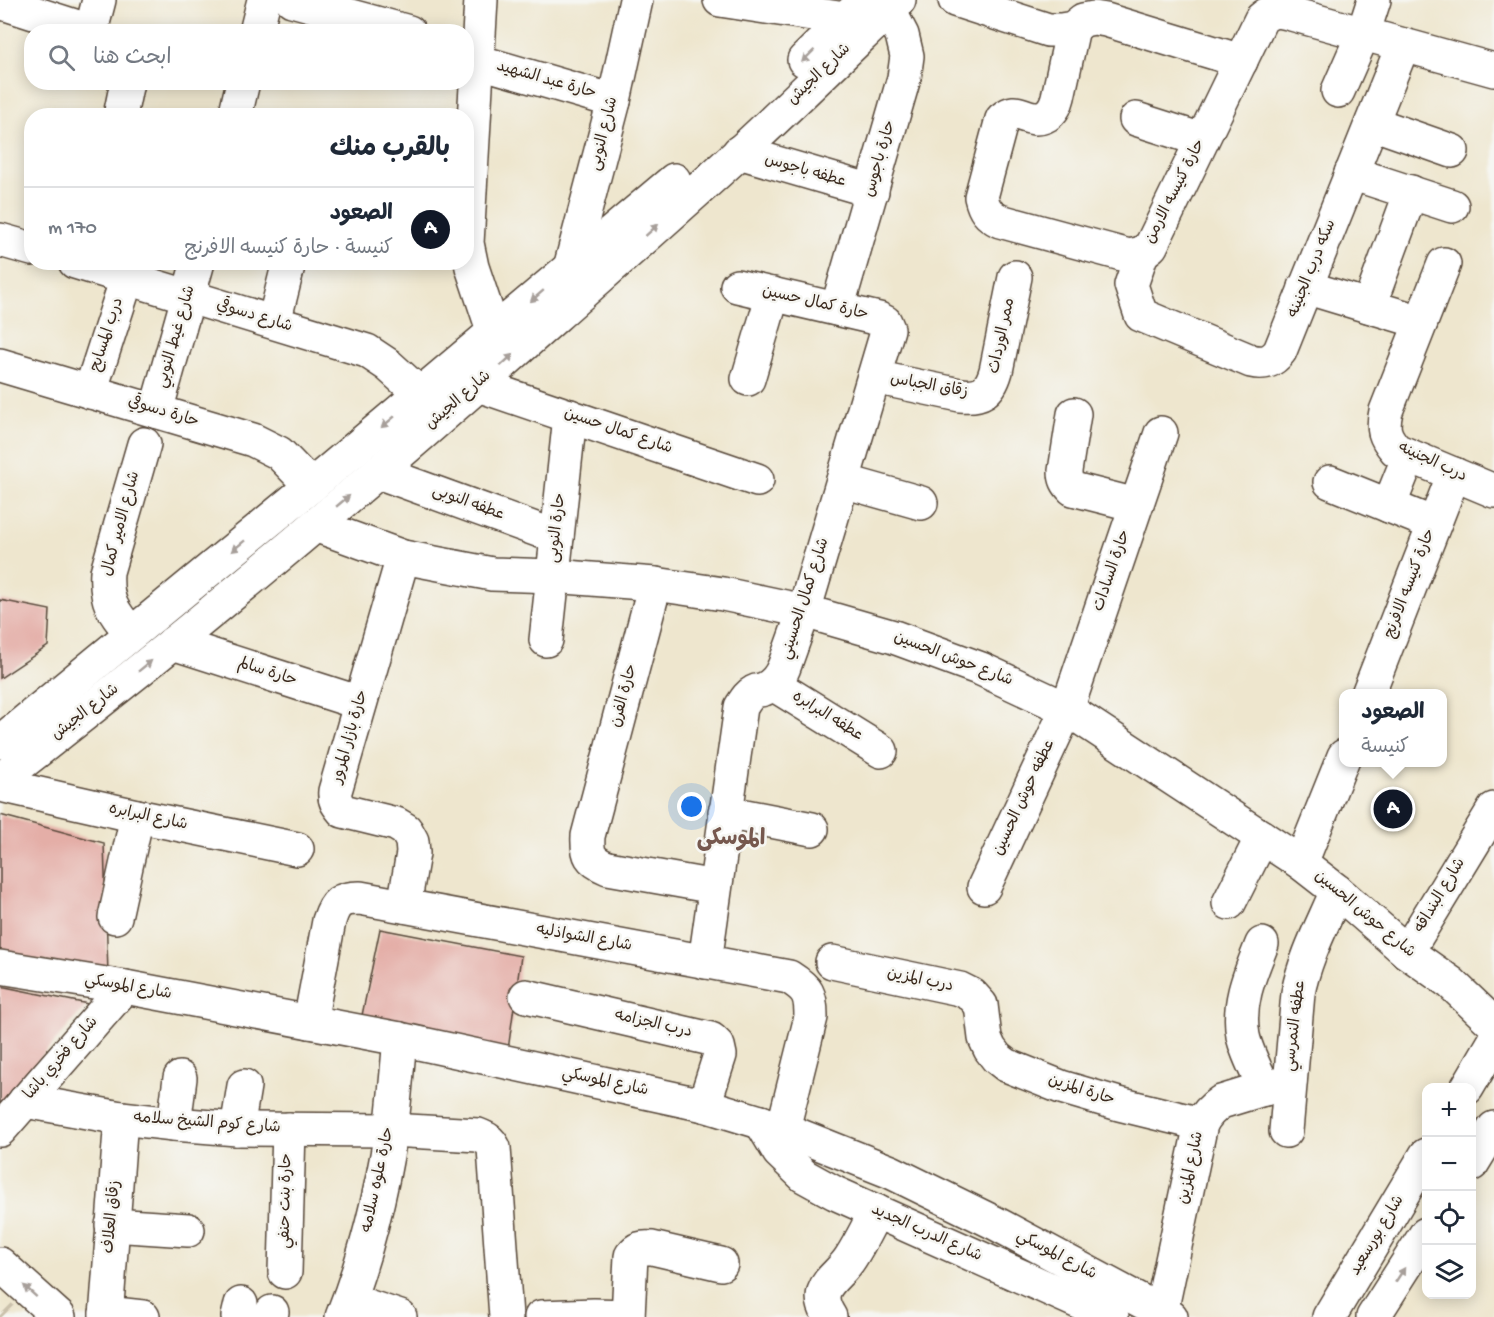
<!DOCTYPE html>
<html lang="ar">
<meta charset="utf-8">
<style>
body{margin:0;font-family:"Gochi Hand","Playpen Sans Arabic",sans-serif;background:#f6f6f7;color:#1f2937;direction:rtl}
.controls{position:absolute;right:18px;bottom:18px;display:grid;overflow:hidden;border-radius:12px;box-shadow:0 3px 15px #0003}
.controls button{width:54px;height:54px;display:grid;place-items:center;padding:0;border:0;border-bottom:2px solid #e0e1e3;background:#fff;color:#1f2937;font:30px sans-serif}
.you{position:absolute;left:692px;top:807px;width:21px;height:21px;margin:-15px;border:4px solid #fff;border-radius:50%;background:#1a73e8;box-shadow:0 0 0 9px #1a73e833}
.badge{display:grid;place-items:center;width:39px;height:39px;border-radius:50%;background:#111827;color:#fff;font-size:20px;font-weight:700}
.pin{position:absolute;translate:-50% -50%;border:3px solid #fff;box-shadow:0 2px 6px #0006}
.popup{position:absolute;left:1339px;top:689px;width:108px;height:78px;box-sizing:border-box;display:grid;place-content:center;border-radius:12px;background:#fff;filter:drop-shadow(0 2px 4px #0005);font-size:20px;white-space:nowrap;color:#747a83}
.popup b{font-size:22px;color:#1f2937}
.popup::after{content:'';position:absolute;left:50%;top:100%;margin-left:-12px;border:12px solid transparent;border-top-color:#fff}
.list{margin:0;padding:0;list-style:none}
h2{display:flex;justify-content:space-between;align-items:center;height:78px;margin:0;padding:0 24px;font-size:26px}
h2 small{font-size:20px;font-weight:400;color:#747a83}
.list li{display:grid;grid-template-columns:39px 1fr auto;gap:18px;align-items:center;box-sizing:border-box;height:84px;padding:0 24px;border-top:2px solid #e0e1e3}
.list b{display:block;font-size:22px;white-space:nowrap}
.list p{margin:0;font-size:20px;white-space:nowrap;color:#747a83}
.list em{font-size:20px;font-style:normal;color:#747a83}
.icon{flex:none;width:33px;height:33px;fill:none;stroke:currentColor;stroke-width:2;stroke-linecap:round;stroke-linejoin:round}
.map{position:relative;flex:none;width:1494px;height:1317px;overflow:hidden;direction:ltr}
.search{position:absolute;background:#fff;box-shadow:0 3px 15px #0003;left:24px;top:24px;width:450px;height:66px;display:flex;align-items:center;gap:15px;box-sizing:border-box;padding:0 21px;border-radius:24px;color:#747a83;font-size:22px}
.panel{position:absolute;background:#fff;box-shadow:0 3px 15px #0003;left:24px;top:108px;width:450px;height:162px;border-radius:24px;direction:rtl}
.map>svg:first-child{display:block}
.building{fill:#e4aea7}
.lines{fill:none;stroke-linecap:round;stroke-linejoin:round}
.major-tunnel{stroke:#cac0ab;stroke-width:33;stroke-dasharray:33 16;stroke-linecap:butt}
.minor-casing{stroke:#564638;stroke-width:36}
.major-casing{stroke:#564638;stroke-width:36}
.minor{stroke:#fff;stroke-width:33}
.major{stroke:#fff;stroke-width:33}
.oneway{fill:#a79f9a}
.labels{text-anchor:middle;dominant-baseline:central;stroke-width:5;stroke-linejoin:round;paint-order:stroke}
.street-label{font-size:16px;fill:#3b2a1e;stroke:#f6f6f2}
.district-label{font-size:22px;font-weight:bold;fill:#76584e;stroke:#f6f6f2}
</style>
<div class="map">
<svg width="1494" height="1317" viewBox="0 0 1494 1317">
<rect width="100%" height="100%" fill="#f6f6f2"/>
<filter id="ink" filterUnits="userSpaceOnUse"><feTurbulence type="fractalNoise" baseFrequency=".0167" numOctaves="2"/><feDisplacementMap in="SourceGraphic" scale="12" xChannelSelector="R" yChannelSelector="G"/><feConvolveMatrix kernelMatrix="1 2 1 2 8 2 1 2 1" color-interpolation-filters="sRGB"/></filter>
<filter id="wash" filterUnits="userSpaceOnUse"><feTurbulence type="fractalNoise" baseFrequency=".008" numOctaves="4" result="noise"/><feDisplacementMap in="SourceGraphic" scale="24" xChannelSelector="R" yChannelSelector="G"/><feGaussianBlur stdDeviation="1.35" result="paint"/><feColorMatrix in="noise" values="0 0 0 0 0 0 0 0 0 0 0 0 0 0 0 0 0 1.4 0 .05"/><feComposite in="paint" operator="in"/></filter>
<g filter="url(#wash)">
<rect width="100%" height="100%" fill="#eee6ce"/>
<g id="blocks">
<g class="building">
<polygon points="0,600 50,610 48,646 0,678"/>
<polygon points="0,815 104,843 108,975 0,953"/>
<polygon points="380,929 521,956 508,1050 360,1025"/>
<polygon points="0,986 88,1004 0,1104"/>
</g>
</g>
</g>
<g filter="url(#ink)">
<use href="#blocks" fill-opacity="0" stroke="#564638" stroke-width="1.5"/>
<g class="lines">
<polyline class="major-tunnel" points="0,1315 2,1317"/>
<defs>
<g id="minor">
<polyline points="292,0 409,32"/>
<polyline points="481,0 467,243 472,267 494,333"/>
<polyline points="720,0 845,19"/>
<polyline points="955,0 1048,30 1061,30 1073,28 1083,20 1094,18 1106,20 1241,61"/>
<polyline points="0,2 93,32"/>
<path d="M1073 28 1058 97C1055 109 1048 119 1034 118 1019 116 1016 107 1002 119L981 197C984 210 988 215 1000 221L1129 256 1142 253 1151 246 1261 19C1270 11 1276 10 1288 13L1494 70"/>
<polyline points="91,31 99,0"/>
<polyline points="256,32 264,0"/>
<polyline points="477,61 614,101"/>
<polyline points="1338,91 1363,34 1374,0"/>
<polyline points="120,116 127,82"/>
<polyline points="235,116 243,82"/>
<polyline points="1136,119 1202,140"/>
<polyline points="1372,123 1452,151"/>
<polyline points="739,152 872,191"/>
<polyline points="1351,173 1452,206"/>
<polyline points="0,240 32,249"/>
<path d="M1142 253 1131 285 1141 315 1251 361C1264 364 1272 362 1280 351L1403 45"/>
<polyline points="75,262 367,351 388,365 420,394"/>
<path d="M1444 264 1386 411C1382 429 1384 436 1396 450L1494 491"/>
<polyline points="570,268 614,101 636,0"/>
<polyline points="1305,287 1421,322"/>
<polyline points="1369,306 1411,192"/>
<polyline points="837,309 904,78 907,56 902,35 889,10"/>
<polyline points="274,322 289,262"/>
<polyline points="0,365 253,440 279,453 311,486"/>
<path d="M874 377 960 395C981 397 990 392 996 371L1015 277"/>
<polyline points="748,379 773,294"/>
<polyline points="478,385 757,480"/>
<polyline points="90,392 127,278"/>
<polyline points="156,411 198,262"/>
<path d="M1074 414 1065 471C1065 479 1067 483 1073 489L1136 505"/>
<polyline points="378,472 557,537"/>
<polyline points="843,481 921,503"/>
<polyline points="1330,482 1434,524"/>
<polyline points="1389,506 1409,456"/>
<polyline points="315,525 403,557 492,574 553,576 655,584 723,594 804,611 894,637 981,669 1067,709 1301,863 1337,891 1407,952 1451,983 1494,1024"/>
<path d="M403 557 335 791C334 800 337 804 343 811L396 824 406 830 412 841 413 853 404 906"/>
<path d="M655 584 588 836C587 855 590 861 608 868L715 887"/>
<path d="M131 633C113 612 105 601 107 572L144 444"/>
<polyline points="546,640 570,416"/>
<polyline points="173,643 360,703"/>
<polyline points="773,684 881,751"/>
<polyline points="1368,694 1454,474"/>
<polyline points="0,785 137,816 297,849"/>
<polyline points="725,812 812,829"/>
<polyline points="1301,863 1344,756"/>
<polyline points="984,887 1067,709 1161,433"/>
<polyline points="1229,903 1262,837"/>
<polyline points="115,917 137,816"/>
<path d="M1262 944C1250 974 1237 1003 1243 1036 1247 1054 1257 1072 1265 1089"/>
<polyline points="1407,952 1494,809"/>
<path d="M705 962 741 707C745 701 748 695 754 692 759 689 758 691 764 689 774 685 780 677 784 667L804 611 888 329 885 322 879 319 737 286"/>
<polyline points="832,962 960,989 972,995 981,1005 985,1038 990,1049 997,1058 1006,1065 1061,1087 1119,1104 1201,1124"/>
<polyline points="0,967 125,987 400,1039 704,1105 783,1129 891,1172 995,1223 1171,1317"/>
<polyline points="526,996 711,1039 718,1046 720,1055 704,1105"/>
<path d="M310 1022 329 921C335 902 340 898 360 898L789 977C808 989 811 994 811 1017L783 1129"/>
<path d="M25 1101 121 1118 174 1124 237 1129 391 1130 478 1135C486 1138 490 1140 494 1148L506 1317"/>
<polyline points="761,1122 779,1152 804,1176 835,1193 1112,1317"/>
<polyline points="174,1124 180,1078"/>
<polyline points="237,1129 244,1086"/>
<polyline points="0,1130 125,987"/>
<path d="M1286 1131 1298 993C1305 957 1323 924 1337 891"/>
<polyline points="112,1225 188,1230"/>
<polyline points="285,1272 289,1129"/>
<polyline points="349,1300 400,1317"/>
<path d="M1161 1312 1201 1124C1206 1114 1212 1108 1221 1102L1290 1081"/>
<polyline points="106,1313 143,1317"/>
<polyline points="106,1317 121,1118"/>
<polyline points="238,1317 241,1304"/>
<polyline points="270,1317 272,1312"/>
<path d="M342 1317C365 1260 382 1191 391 1131 395 1100 397 1069 400 1039"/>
<polyline points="541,1317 594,1315 628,1316"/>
<path d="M628 1317 631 1256C637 1248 642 1247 652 1248L721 1264"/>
<path d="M830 1317C810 1286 838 1279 851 1257 860 1243 868 1227 876 1211"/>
</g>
<g id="major">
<polyline points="804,60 865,0"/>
<polyline points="0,742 311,486 674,180"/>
<path d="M0 780C191 633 376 477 556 316 617 262 679 208 739 153 793 103 846 51 899 0"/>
<polyline points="1467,1088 1494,1042"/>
<polyline points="1472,1164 1494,1128"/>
<polyline points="0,1264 59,1317"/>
<polyline points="1329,1317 1426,1155"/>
<polyline points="1373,1317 1426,1234"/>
</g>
</defs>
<use href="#minor" class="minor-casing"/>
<use href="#major" class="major-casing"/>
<use href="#minor" class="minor"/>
<use href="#major" class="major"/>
</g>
<defs><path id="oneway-solid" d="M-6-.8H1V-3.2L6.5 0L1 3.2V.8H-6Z" transform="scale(1.5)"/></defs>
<g class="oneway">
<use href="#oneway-solid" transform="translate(808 56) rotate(136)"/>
<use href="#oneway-solid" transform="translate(652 230) rotate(-42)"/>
<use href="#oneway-solid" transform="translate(537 296) rotate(139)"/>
<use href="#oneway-solid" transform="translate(507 360) rotate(-42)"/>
<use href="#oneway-solid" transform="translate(388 422) rotate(140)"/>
<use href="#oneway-solid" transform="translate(343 501) rotate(-40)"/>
<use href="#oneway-solid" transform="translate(238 546) rotate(141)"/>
<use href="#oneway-solid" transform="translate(145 666) rotate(-39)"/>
<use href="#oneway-solid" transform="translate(1400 1275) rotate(-57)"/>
<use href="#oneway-solid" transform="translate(30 1291) rotate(-138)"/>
</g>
</g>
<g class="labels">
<g class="street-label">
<text transform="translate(820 75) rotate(-44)">شارع الجيش</text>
<text transform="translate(546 81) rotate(16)">حارة عبد الشهيد</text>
<text transform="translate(605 134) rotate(-76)">شارع النوبى</text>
<text transform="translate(881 159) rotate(-74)">حارة باجوس</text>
<text transform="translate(805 172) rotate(16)">عطفه باجوس</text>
<text transform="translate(1176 192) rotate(-63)">حارة كنيسه الارمن</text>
<text transform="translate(1313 269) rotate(-68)">سكه درب الجنينه</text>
<text transform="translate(815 304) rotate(13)">حارة كمال حسين</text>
<text transform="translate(254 317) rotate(17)">شارع دسوقي</text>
<text transform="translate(108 335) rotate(-72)">درب المسابح</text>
<text transform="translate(1003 336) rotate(-78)">ممر الورداث</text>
<text transform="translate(177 337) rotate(-74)">شارع غيط النوبي</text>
<text transform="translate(929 387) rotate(10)">زقاق الجباس</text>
<text transform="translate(459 401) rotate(-41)">شارع الجيش</text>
<text transform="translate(163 413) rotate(17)">حارة دسوقي</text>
<text transform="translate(618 432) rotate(19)">شارع كمال حسين</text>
<text transform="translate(1432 463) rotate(25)">درب الجنينه</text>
<text transform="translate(468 504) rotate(20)">عطفه النوبى</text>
<text transform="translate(122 524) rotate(-75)">شارع الامير كمال</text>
<text transform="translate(558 528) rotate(-84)">حارة النوبى</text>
<text transform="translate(1113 571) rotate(-71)">حارة السادات</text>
<text transform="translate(1411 584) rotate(-69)">حارة كنيسه الافرنج</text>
<text transform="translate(806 599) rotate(-72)">شارع كمال الحسيني</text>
<text transform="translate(953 660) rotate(21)">شارع حوش الحسين</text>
<text transform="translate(267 673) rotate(18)">حارة سالم</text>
<text transform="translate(625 696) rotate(-75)">حارة الفرن</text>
<text transform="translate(86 713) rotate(-38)">شارع الجيش</text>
<text transform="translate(827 717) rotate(32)">عطفه البرابره</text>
<text transform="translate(351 737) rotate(-74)">حارة بازار المرور</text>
<text transform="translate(1025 798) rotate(-65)">عطفه حوش الحسين</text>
<text transform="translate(148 818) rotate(12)">شارع البرابره</text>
<text transform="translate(1441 896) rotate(-59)">شارع البنداقه</text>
<text transform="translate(1364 915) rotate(40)">شارع حوش الحسين</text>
<text transform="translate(584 939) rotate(10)">شارع الشواذليه</text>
<text transform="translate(920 981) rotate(12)">درب المزين</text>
<text transform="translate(128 988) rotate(10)">شارع الموسكي</text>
<text transform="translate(653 1025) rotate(13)">درب الجزامه</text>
<text transform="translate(1296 1026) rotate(-83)">عطفه النمرسي</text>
<text transform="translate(62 1059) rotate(-49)">شارع فخري باشا</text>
<text transform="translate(605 1083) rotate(12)">شارع الموسكي</text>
<text transform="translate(1081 1091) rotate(18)">حارة المزين</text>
<text transform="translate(207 1124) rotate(4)">شارع كوم الشيخ سلامه</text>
<text transform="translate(1192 1168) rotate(-78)">شارع المزين</text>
<text transform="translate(379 1180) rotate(-78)">حارة علوه سلامه</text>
<text transform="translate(287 1201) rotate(-89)">حارة بنت حنفي</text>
<text transform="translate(113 1217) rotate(-85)">زقاق العلاف</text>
<text transform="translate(926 1234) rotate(24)">شارع الدرب الجديد</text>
<text transform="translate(1378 1236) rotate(-59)">شارع بورسعيد</text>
<text transform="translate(1056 1256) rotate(28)">شارع الموسكي</text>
</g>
<g class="district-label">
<text x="731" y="840">الموسكى</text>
</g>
</g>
</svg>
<div class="controls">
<button>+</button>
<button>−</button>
<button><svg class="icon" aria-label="locate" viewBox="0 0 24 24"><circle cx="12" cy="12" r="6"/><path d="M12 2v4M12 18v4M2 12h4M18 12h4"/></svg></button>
<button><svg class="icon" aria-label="layers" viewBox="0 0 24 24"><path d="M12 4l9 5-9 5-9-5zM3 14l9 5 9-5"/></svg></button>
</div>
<div class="you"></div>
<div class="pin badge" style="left:1393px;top:809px">A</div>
<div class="popup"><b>الصعود</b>كنيسة</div>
<div class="search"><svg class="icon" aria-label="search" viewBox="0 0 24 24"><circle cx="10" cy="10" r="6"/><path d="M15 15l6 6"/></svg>ابحث هنا</div>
<section class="panel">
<h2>بالقرب منك<small></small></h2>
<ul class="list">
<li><span class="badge">A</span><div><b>الصعود</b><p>كنيسة · حارة كنيسه الافرنج</p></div><em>170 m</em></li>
</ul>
</section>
</div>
